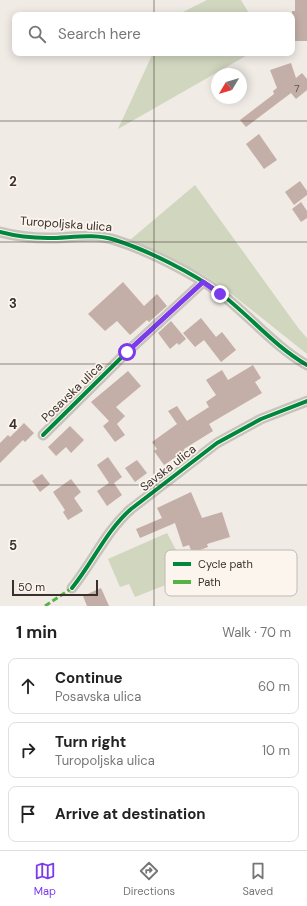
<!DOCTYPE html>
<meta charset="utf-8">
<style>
body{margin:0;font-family:"DM Sans",sans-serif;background:#f6f6f6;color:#222}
.compass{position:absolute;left:211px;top:68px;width:36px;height:36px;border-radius:50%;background:#fff;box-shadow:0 2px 10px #0003;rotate:232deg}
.scale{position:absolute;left:12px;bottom:10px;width:86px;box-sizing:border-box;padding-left:4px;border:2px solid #3b302b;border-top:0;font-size:11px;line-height:14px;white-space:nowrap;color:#3b302b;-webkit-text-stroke:3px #fbf5ee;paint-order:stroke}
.stop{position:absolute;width:12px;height:12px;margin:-9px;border:3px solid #7c3aed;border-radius:50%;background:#fff}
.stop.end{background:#7c3aed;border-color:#fff;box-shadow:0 1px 4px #0008}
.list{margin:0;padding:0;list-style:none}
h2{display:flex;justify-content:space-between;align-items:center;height:52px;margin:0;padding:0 16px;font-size:17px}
h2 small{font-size:13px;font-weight:400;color:#767676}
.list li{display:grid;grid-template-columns:26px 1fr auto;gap:12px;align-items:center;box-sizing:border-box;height:56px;margin:0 8px 8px;padding:0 8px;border:1px solid #e0e0e0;border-radius:8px}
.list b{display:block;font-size:15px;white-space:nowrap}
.list p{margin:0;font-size:13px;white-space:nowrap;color:#767676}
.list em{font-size:13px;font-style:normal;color:#767676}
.icon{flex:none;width:22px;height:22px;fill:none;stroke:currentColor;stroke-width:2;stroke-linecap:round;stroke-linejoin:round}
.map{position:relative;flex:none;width:307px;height:606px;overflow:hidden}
.search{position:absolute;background:#fff;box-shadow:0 2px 10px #0003;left:12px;right:12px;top:12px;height:44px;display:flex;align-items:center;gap:10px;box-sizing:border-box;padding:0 14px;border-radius:8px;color:#767676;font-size:15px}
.sheet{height:244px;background:#fff}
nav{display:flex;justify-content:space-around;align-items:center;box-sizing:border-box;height:56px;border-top:1px solid #e0e0e0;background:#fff;font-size:11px;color:#767676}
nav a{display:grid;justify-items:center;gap:2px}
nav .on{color:#7c3aed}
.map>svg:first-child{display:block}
.green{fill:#d1d6bf}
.building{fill:#c3afa7}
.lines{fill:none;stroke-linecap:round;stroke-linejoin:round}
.street{stroke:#c9c3be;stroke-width:11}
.quiet{stroke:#57b246;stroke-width:3;stroke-dasharray:6 3;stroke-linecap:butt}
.cycleway-casing{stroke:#fbf5ee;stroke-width:6}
.cycleway{stroke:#00873e;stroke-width:4}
.route{stroke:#7c3aed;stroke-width:5}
.grid{fill:none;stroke:#3b302b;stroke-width:1;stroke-opacity:0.55}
.labels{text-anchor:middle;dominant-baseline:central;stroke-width:3.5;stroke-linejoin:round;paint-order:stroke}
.number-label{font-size:10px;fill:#5d504a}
.street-label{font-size:12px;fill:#3b302b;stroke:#fbf5ee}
.key{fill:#fbf5ee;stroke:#c1bab4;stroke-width:1}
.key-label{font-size:11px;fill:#3b302b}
.grid-label{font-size:13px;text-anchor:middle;font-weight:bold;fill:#3b302b;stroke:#fbf5ee;stroke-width:3.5;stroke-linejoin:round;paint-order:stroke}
</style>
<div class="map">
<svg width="307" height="606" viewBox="0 0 307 606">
<rect width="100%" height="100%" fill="#f0ebe5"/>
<g class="green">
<polygon points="207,0 241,0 250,15 177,15"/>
<polygon points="153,53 251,53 118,129"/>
<polygon points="195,185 299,329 307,338 307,354 224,288 202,274 130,240"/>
<polygon points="167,533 184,565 193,562 196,573 135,597 129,584 120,587 108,559"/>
</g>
<g class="building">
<polygon points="295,0 307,0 307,41 292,41 292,11 295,11"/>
<polygon points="291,63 296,78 302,73 307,79 307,90 296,99 291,93 246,127 240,120 274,94 273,91 277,88 270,70"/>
<polygon points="259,134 277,160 264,169 246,144"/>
<polygon points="300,181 307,191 307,195 294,205 285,192"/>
<polygon points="301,202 307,211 307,218 301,222 292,209"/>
<polygon points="123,282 144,306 157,294 167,306 149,322 147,320 130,335 117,321 105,331 88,314"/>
<polygon points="201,318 216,337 222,332 236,350 221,362 204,340 195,347 183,333"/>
<polygon points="171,321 186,339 179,345 177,343 170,349 158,333"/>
<polygon points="253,365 261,378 255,382 262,393 209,424 213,431 184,449 185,451 164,465 154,451 157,449 152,442 177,424 168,411 177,406 187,421 209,407 206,402 216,395 206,380 222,370 228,380"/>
<polygon points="128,371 141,386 116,407 125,416 117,424 125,435 115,442 103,426 109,421 91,402"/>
<polygon points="24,423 34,433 25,442 23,440 0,463 0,443 8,435 10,437"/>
<polygon points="70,426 84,440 71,453 66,447 56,456 48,447"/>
<polygon points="108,457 122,477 114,483 122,495 107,506 97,491 109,483 97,465"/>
<polygon points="137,460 147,473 135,482 125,468"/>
<polygon points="42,474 50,484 40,492 32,481"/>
<polygon points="71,479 81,492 74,498 83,511 68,520 63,512 65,510 53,492"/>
<polygon points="191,492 202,518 222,512 230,537 207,544 208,547 192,553 189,545 183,547 175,523 140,538 136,529 162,518 157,508"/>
<polygon points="101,588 109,606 87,606 83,596"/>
</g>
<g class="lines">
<g class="street">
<path d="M0 232C15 236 33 238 48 238 70 238 94 233 115 240 147 250 193 273 220 293 250 316 275 347 307 365"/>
<polyline points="43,435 127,352 203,282"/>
<path d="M72 588C93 562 106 531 131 509L217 443 261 419 307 401"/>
</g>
<polyline class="quiet" points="45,606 72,588"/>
<defs>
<g id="cycleway">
<path d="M0 232C15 236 33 238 48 238 70 238 94 233 115 240 147 250 193 273 220 293 250 316 275 347 307 365"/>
<polyline points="43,435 127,352 203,282"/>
<path d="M72 588C93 562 106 531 131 509L217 443 261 419 307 401"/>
</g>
</defs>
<use href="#cycleway" class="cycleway-casing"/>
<use href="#cycleway" class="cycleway"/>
</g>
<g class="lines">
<polyline class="route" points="127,352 203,282 220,294"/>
</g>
<path class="grid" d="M154 0V15M154 53V606M0 121H307M0 242H307M0 364H307M0 485H307"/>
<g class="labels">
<g class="number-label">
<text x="297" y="88">7</text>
</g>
<g class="street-label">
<text transform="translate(66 224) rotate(4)">Turopoljska ulica</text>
<text transform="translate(72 392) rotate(-44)">Posavska ulica</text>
<text transform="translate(168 468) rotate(-38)">Savska ulica</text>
</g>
</g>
<rect x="165" y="550" width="132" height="46" rx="6" class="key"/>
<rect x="173" y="562" width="18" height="4" fill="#00873e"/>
<rect x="173" y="580" width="18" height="4" fill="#57b246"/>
<g class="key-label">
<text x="198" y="568">Cycle path</text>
<text x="198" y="586">Path</text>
</g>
<g class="grid-label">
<text x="13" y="186">2</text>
<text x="13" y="308">3</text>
<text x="13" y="429">4</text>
<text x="13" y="550">5</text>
</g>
</svg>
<svg class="compass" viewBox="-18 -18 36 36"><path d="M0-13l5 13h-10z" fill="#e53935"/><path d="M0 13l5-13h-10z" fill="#767676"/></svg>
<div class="scale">50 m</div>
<div class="stop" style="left:127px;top:352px"></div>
<div class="stop end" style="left:220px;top:294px"></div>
<div class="search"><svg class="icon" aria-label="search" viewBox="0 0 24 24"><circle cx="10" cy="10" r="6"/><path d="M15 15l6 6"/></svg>Search here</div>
</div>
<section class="sheet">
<h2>1 min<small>Walk · 70 m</small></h2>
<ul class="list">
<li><svg class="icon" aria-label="ahead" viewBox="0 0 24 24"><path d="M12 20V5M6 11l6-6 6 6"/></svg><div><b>Continue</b><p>Posavska ulica</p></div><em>60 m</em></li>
<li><svg class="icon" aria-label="right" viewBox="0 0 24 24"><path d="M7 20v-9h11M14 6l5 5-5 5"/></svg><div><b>Turn right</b><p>Turopoljska ulica</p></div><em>10 m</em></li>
<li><svg class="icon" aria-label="arrive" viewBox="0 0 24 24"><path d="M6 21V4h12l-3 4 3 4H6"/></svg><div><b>Arrive at destination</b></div></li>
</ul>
</section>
<nav>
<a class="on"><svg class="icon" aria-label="map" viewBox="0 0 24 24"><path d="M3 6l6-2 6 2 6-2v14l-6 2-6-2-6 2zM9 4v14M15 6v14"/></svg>Map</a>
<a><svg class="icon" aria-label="directions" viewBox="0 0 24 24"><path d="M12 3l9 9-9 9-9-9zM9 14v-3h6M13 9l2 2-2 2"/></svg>Directions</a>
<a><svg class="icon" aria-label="saved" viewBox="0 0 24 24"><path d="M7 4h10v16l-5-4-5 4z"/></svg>Saved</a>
</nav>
